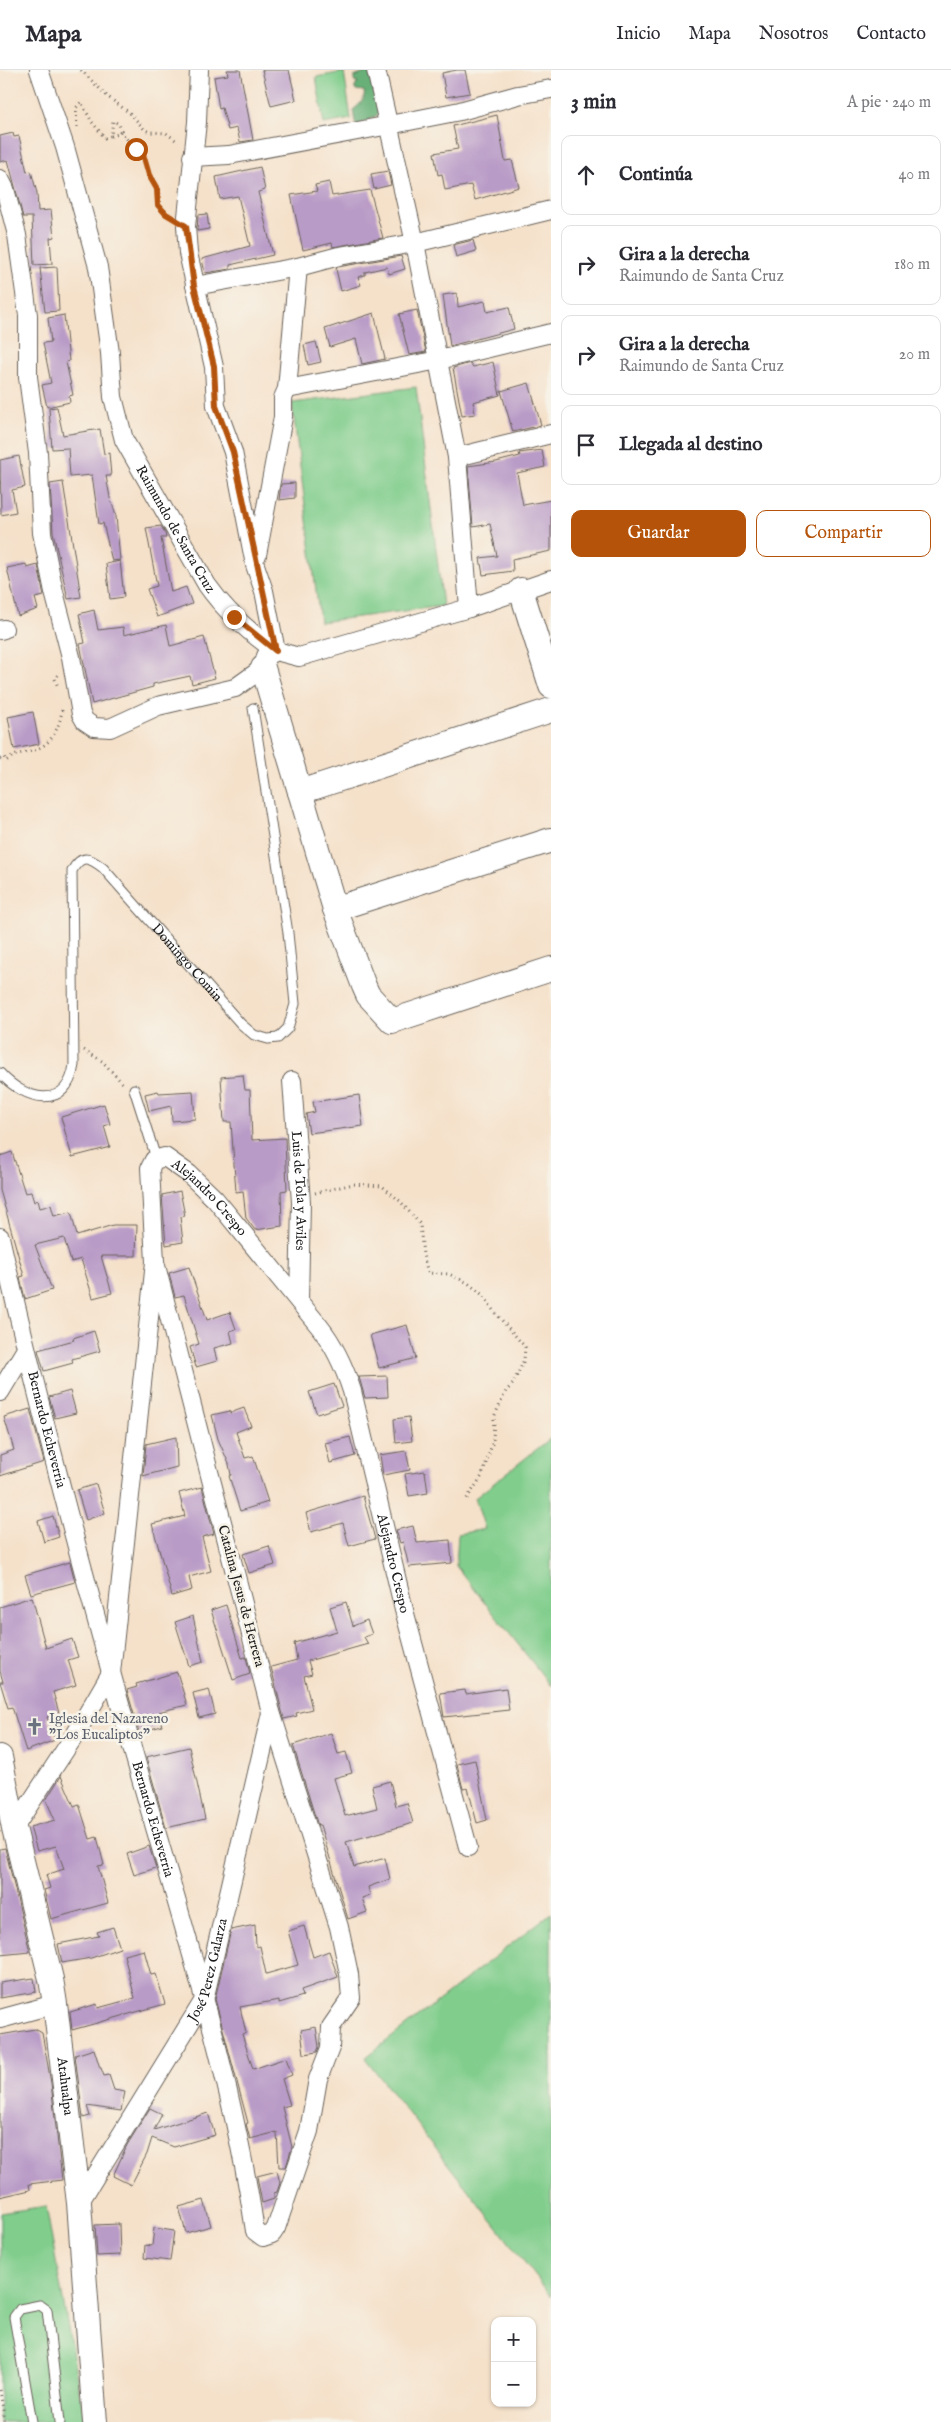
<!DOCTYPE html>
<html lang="es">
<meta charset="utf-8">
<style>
body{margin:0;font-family:"IM FELL English",serif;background:#f7f7f7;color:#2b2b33}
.controls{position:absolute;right:15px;bottom:15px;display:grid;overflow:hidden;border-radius:10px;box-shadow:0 1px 4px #0004}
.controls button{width:45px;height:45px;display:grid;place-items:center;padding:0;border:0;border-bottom:1px solid #e1e1e2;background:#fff;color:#2b2b33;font:25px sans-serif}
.stop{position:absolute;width:15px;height:15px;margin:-11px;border:4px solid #b45309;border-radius:50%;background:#fff}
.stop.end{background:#b45309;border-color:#fff;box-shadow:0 1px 5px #0008}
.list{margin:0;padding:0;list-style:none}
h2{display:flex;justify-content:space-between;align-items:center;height:65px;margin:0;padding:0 20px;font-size:21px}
h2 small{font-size:16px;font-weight:400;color:#7c7c81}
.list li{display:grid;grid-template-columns:32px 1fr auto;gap:15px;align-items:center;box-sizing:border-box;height:80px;margin:0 10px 10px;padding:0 10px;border:1px solid #e1e1e2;border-radius:10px}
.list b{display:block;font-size:19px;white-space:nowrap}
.list p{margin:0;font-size:16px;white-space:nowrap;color:#7c7c81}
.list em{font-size:16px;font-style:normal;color:#7c7c81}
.actions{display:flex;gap:10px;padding:15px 20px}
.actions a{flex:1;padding:11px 0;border:1px solid #b45309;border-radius:10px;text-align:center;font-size:18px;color:#b45309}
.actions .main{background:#b45309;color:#fff}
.icon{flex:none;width:28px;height:28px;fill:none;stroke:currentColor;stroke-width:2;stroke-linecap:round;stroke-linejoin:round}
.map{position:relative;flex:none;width:551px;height:2352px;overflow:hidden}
header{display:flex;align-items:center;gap:30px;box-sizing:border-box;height:70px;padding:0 25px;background:#fff;border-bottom:1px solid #e1e1e2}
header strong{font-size:24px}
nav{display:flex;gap:28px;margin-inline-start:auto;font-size:18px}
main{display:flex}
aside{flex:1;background:#fff}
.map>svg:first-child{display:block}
.green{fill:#80cd8c;stroke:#4e7454}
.forest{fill:#68b078;stroke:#42664a}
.building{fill:#b99bc7}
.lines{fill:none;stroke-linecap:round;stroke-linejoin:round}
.lane-casing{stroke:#686159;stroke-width:11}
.street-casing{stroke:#686159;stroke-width:20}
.secondary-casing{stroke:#686159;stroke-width:26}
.path{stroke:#686159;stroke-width:3;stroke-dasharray:1 4;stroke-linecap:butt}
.lane{stroke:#fff;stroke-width:9}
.street{stroke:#fff;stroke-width:18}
.secondary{stroke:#fff;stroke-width:24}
.route{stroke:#b45309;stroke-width:6}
.labels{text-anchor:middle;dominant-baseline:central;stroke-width:5;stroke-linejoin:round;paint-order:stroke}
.street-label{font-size:14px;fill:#1c1c1c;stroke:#f7f3e8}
.worship-label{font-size:14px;fill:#5b616d;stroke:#f7f3e8;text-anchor:start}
</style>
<header>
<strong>Mapa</strong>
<nav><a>Inicio</a><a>Mapa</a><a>Nosotros</a><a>Contacto</a></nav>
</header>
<main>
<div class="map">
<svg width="551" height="2352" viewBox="0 0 551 2352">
<rect width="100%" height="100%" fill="#f7f3e8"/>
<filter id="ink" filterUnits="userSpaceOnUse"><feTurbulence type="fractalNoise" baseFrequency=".02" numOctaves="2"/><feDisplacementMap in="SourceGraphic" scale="10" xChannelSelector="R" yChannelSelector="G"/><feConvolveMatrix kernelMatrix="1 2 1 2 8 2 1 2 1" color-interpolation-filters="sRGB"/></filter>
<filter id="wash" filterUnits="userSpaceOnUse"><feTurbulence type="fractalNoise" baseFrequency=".0096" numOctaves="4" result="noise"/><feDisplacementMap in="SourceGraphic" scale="20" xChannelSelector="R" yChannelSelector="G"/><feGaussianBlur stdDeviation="1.12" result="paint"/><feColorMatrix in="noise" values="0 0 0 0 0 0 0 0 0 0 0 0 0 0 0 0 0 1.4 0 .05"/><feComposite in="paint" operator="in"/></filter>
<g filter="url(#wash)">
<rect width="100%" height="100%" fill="#f5e1ca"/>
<g class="green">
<polygon points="344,2 351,49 324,54 316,7"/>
<polygon points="416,317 443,536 320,552 292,333"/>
<polygon points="551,1368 551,1616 456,1496 458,1464 485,1459 475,1428"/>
<polygon points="551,1843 551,2226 365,1988"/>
<polygon points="46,2136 85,2352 0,2352 0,2143"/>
</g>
<path class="forest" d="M369 1 379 44 358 56 355 52 353 40C359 35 366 30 364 21L355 20V17L358 12 354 11V7Z"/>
<g id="blocks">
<g class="building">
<polygon points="227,0 240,0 253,70 240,72 237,58 228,60 222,38 219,39 214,7 228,5"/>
<polygon points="262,0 289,0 296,30 271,36"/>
<polygon points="457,0 465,0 470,23 446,27 442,3"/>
<polygon points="497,45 505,91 512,90 519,117 475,130 471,115 445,120 442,104 438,105 434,83 458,79 453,56"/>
<polygon points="13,63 14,67 19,66 27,102 31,101 37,123 38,141 51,140 54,167 50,168 52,194 34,195 32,147 23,147 8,90 0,92 0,66"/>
<polygon points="260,97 265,120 258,122 273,185 230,195 230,199 205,203 202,189 250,176 238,126 220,129 216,107"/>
<polygon points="388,101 391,115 374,119 371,104"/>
<polygon points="329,112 332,126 370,120 383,168 333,177 332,173 303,180 291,125 317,121 315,115"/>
<polygon points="207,144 209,159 197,161 198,145"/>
<polygon points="473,170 476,181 456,187 453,175"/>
<polygon points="401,186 405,199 389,204 387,197 365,202 365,205 358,207 361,215 341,221 336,199 338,197"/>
<polygon points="57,197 59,241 45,242 40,198"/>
<polygon points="457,223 458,237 485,231 487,242 509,237 514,259 450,276 443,225"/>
<polygon points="417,240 426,282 409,285 399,244"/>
<polygon points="374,243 385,289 362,294 356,269 330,277 325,259"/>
<polygon points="64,245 69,291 66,292 73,325 69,326 70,332 47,337 42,315 51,313 43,273 51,272 48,248"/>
<polygon points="316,272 321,292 308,295 304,275"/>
<polygon points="493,292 500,325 473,332 475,344 462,346 453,298 470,293 473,297"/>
<polygon points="529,313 541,355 513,362 501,321"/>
<polygon points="57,337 63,365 100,359 104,384 109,383 111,406 106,406 111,433 112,433 116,446 120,490 112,491 103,453 99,454 92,405 70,407 68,378 52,379 49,338"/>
<polygon points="542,380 545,397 517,403 523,435 551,430 551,481 512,489 513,501 483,505 480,488 497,486 490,454 473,457 468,396 496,392 520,386 519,383"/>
<polygon points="19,386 25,417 12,420 16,442 1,445 0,390"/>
<polygon points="63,412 81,527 68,529 53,462 50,414"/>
<polygon points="295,413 295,428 279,430 281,414"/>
<polygon points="161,456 165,463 166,468 161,468 171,522 186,517 192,534 157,547 147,519 157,516 146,458"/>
<polygon points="120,491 124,527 110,529 106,494"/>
<polygon points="26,494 27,498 38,495 44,526 35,528 38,539 18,546 7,498"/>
<polygon points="94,540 98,560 123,557 124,565 166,555 170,576 204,567 215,608 192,614 190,606 153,614 153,617 92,634 80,574 85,573 79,544"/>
<polygon points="33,642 39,674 14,679 8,647"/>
<polygon points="243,1005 245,1020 250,1020 252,1070 285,1068 287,1120 281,1121 282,1156 255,1160 246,1148 243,1121 236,1122 231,1052 224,1052 221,1007"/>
<polygon points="158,1021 159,1023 193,1021 195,1049 172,1051 171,1036 149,1041 145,1024"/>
<polygon points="359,1025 363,1056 309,1063 306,1044 315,1042 313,1032"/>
<polygon points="104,1034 110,1054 104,1056 110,1077 72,1087 61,1047"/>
<polygon points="12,1082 25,1123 31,1122 34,1132 38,1130 40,1138 51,1135 54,1146 71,1142 77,1166 113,1155 137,1155 136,1186 101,1186 112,1223 93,1228 81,1189 71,1192 64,1168 35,1175 52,1220 25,1229 20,1207 24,1206 0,1120 0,1086"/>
<polygon points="180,1121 185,1146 180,1147 183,1172 166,1175 162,1125"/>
<polygon points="189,1197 207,1250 230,1242 236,1259 230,1261 233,1273 214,1278 217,1291 196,1297 190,1277 199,1274 184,1225 175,1227 169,1203"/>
<polygon points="407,1255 416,1288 379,1298 370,1265"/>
<polygon points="94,1261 100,1281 72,1289 73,1293 44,1301 38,1280 74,1270 73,1268"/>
<polygon points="387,1306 388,1327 365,1328 359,1307"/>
<polygon points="334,1314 342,1336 317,1344 309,1322"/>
<polygon points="70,1321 76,1343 55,1348 49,1327"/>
<polygon points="244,1338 251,1356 236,1362 245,1388 253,1386 268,1432 240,1441 229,1406 231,1405 229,1394 218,1369 212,1345 230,1341 230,1343"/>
<polygon points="30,1339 44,1392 0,1406 0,1385 14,1380 4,1347"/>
<polygon points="409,1347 412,1371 396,1373 394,1349"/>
<polygon points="176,1367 177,1397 143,1406 146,1374"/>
<polygon points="350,1367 355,1386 330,1393 325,1373"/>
<polygon points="406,1381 410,1400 383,1405 380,1385"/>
<polygon points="425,1401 428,1423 409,1426 405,1404"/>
<polygon points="96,1414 105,1443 86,1450 77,1420"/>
<polygon points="202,1417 214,1464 202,1467 211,1501 189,1507 192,1520 172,1526 152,1454 185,1446 179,1423"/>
<polygon points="363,1426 375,1469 349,1476 343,1453 311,1462 306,1443"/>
<polygon points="53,1446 59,1467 44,1472 38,1451"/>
<polygon points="413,1456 417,1473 450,1470 452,1493 409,1497 403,1472 400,1473 396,1460"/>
<polygon points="269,1476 275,1495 249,1503 243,1484"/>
<polygon points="70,1492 75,1512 31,1524 25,1505"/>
<polygon points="32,1527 46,1578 72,1569 78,1587 68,1590 76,1615 53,1622 59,1643 47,1647 55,1670 26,1681 12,1637 8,1638 0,1612 3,1612 0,1601 0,1537"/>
<polygon points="346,1532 353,1556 367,1550 372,1564 364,1567 368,1574 308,1591 312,1604 304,1606 312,1639 296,1643 297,1646 284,1649 271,1597 297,1590 294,1573 337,1561 330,1537"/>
<polygon points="226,1535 242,1588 246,1587 250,1604 233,1610 211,1540"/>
<polygon points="193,1546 203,1592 189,1596 175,1552"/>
<polygon points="177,1602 187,1635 158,1642 162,1656 139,1662 127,1620 137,1617 136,1614"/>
<polygon points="506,1618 509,1640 444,1647 440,1623 465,1620 466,1624"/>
<polygon points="209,1619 215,1644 199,1648 193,1623"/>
<polygon points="331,1663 338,1684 346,1682 352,1703 334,1708 345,1746 377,1738 372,1716 390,1711 396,1736 407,1733 413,1753 346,1772 354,1797 385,1788 390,1809 368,1817 370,1825 362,1828 367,1842 348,1849 320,1755 318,1756 293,1675"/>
<polygon points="189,1677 205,1749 166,1758 146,1687"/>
<polygon points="475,1690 487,1750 477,1753 468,1718 463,1719 457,1694"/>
<polygon points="61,1706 74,1736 79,1734 90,1769 97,1767 104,1795 98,1796 108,1833 51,1849 44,1820 50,1818 46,1805 64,1799 56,1776 37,1781 30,1757 55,1750 46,1730"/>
<polygon points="149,1776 156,1798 134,1805 127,1784"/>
<polygon points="5,1778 30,1882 0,1885 0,1779"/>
<polygon points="255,1855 256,1877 260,1876 266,1904 298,1895 288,1861 304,1856 313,1887 329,1881 338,1907 301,1920 303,1926 279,1933 279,1930 240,1937 246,1963 242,1964 253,1999 286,1988 292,2005 282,2009 290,2035 282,2037 292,2077 286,2097 279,2097 277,2062 250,2069 246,2054 248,2053 215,1929 231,1860"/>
<polygon points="113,1857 120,1878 91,1888 62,1893 58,1874 99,1866 97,1862"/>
<polygon points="144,1880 151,1905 156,1904 165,1934 72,1960 70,1942 97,1934 98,1938 135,1928 124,1885"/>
<polygon points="34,1908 36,1922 0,1928 0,1913"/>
<polygon points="316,1957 319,1977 317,1982 304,1984 301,1960"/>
<polygon points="35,1959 42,1963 51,2013 62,2110 29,2114 30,2120 0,2127 0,1965"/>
<polygon points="94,1979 100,1998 101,1998 104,2006 109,2005 114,2020 125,2022 121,2041 87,2036 90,2046 83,2048 75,1985"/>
<polygon points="150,2038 162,2044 154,2060 208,2043 215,2065 174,2077 152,2068 147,2084 131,2115 113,2106 127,2075"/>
<polygon points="277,2101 280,2113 277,2122 274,2123 274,2129 262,2133 257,2106"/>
<polygon points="204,2130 211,2156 186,2163 179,2137"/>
<polygon points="119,2154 120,2185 97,2186 95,2155"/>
<polygon points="154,2158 174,2161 170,2191 144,2188 145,2175 152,2176"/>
</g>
</g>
</g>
<g filter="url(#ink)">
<use href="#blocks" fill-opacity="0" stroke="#686159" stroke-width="1"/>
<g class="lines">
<defs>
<g id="lane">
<path id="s1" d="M0 1003C24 1030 67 1042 74 995L72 801C81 784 89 787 103 798L241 954 254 965 268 969 278 968 288 958 295 934 288 863 253 638"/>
<polyline points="134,1019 156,1088"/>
<polyline points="32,2352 14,2247 20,2239 40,2235 47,2240 60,2352"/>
</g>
<g id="street">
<path id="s2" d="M39 0 65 77 98 197 110 283 113 327 124 370 207 515C226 542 250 563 276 581L264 521 255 495 233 382 216 336 214 297 188 183 186 156 197 52 199 0"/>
<polyline points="376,0 415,173 457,387 469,538"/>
<polyline points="192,87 229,85 379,57 460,41 518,25 551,19"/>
<polyline points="0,109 5,119 17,165 28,245 28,307 38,383 42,463 54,522 71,587 81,644 85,651 94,657 110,658 158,636 235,618 263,598 266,586 276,581 299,587 469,538 551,510"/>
<polyline points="195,216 298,197"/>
<polyline points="287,319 439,290 551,263"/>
<polyline points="457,387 551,364"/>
<polyline points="257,485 283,347 283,328 287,319 298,197 339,186 415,173 551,140"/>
<polyline points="0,560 4,559"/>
<path id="s3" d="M292 1011 301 1132 299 1231"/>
<path id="s4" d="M0 1167C42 1351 91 1534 143 1716 185 1863 233 2010 255 2161L263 2167 272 2164 276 2158 309 2061 318 2009 330 1978 331 1957 351 1928 349 1904 339 1857 271 1642 155 1192"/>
<polyline points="0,1322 26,1279"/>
<path id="s5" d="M14 1758 75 1665 111 1603 155 1192 150 1098 154 1090 165 1087 189 1104 215 1129 319 1256C335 1276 344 1296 352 1321L404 1540 468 1777"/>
<polyline points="0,1949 55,1934"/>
<path id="s6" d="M79 2133 204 1930 271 1643"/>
</g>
<g id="secondary">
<polyline points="521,520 551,616"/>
<polyline points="263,598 335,839 364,916 368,925 392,951 551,899"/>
<polyline points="300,722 551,640"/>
<polyline points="335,839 551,770"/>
<path id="s7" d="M0 1687 14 1758 51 1909 55 1934 79 2133 95 2352"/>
</g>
</defs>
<use href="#lane" class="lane-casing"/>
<use href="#street" class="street-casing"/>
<use href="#secondary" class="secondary-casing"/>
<g class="path">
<polyline points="81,0 108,27 131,44 145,60 150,62 166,63 178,72"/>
<path d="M77 57 76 38 81 32 92 52 105 68 111 66 113 51 119 54C123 66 132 77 143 84L149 105 157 119 158 135 171 147"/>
<polyline points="111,66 119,64 121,60"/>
<polyline points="58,605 55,609 58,617"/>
<path d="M0 689 4 687 6 691C20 680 26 685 39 678 53 672 60 655 62 640"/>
<polyline points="84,980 102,991 124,1015"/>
<polyline points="315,1123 353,1114 382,1116 400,1131 420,1154 423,1185 428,1203 449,1204 468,1213 484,1226 493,1240 525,1277 524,1290 513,1314 506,1321 494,1347 493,1371 482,1406 466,1430"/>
<polyline points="0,2320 5,2352"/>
</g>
<use href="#lane" class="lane"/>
<use href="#street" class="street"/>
<use href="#secondary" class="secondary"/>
</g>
</g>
<g class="lines" filter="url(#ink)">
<polyline class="route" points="136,79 143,84 149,105 157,119 158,135 166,144 186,156 194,216 214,296 216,336 233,382 276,581 234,547"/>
</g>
<defs>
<symbol id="church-bare" viewBox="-9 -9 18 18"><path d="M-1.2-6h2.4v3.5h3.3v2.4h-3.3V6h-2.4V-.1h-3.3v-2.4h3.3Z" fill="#6b7280" stroke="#f7f3e8" stroke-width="2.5" paint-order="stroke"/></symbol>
</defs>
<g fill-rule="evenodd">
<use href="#church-bare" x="22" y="1644" width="25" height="25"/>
</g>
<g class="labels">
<g class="street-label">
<text stroke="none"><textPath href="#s2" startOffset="484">Raimundo de Santa Cruz</textPath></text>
<text stroke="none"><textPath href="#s1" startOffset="459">Domingo Comin</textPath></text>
<text stroke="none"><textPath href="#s3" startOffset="110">Luis de Tola y Aviles</textPath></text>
<text stroke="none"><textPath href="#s5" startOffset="771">Alejandro Crespo</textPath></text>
<text stroke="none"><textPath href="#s4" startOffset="198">Bernardo Echeverria</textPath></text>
<text stroke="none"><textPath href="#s5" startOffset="1191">Alejandro Crespo</textPath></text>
<text transform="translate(241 1526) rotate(75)">Catalina Jesus de Herrera</text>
<text stroke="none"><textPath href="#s4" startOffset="602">Bernardo Echeverria</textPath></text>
<text stroke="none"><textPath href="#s6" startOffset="268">José Perez Galarza</textPath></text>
<text stroke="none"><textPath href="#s7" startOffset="336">Atahualpa</textPath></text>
</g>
<g class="worship-label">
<text x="49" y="1649">Iglesia del Nazareno<tspan x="49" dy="16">"Los Eucaliptos"</tspan></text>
</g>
</g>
</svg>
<div class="controls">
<button>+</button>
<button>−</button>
</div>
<div class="stop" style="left:136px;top:79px"></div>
<div class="stop end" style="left:234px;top:547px"></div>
</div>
<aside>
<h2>3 min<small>A pie · 240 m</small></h2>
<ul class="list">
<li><svg class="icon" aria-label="ahead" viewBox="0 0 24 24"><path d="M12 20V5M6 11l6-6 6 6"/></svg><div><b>Continúa</b></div><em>40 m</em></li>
<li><svg class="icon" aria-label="right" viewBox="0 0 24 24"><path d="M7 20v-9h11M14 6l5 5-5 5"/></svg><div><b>Gira a la derecha</b><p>Raimundo de Santa Cruz</p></div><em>180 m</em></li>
<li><svg class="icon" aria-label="right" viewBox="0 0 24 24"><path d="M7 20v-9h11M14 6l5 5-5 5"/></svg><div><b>Gira a la derecha</b><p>Raimundo de Santa Cruz</p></div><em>20 m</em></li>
<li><svg class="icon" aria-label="arrive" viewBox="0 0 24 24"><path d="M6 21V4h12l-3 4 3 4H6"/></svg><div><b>Llegada al destino</b></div></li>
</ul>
<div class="actions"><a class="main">Guardar</a><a>Compartir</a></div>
</aside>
</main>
